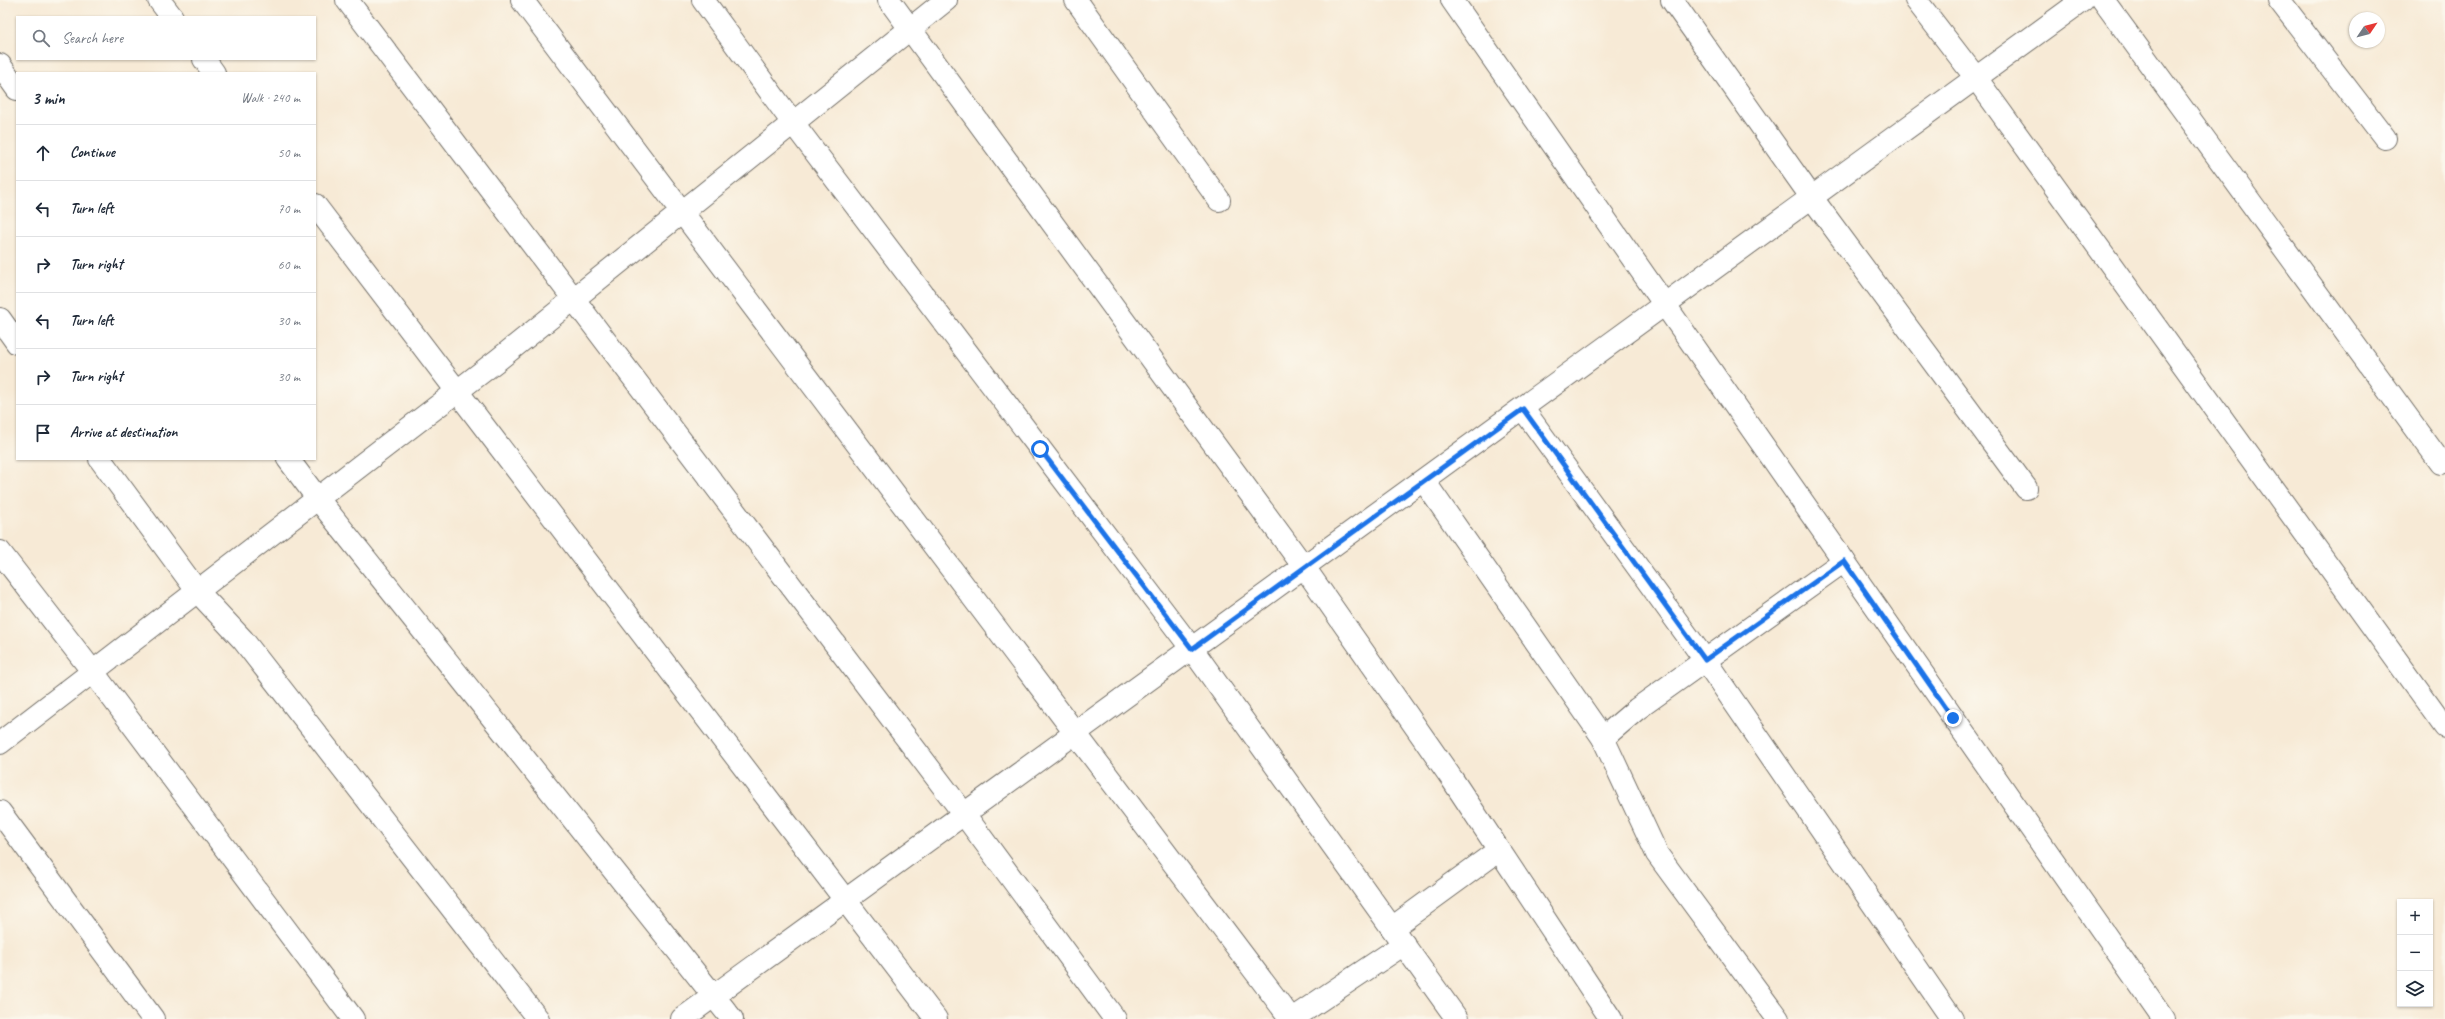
<!DOCTYPE html>
<meta charset="utf-8">
<style>
body{margin:0;font-family:Caveat,sans-serif;background:#f6f6f7;color:#1f2937}
.controls{position:absolute;right:12px;bottom:12px;display:grid;overflow:hidden;border-radius:0px;box-shadow:0 1px 3px #0004}
.controls button{width:36px;height:36px;display:grid;place-items:center;padding:0;border:0;border-bottom:1px solid #e0e1e3;background:#fff;color:#1f2937;font:20px sans-serif}
.compass{position:absolute;left:2349px;top:12px;width:36px;height:36px;border-radius:50%;background:#fff;box-shadow:0 1px 3px #0004;rotate:55deg}
.stop{position:absolute;width:12px;height:12px;margin:-9px;border:3px solid #1a73e8;border-radius:50%;background:#fff}
.stop.end{background:#1a73e8;border-color:#fff;box-shadow:0 1px 4px #0008}
.list{margin:0;padding:0;list-style:none}
h2{display:flex;justify-content:space-between;align-items:center;height:52px;margin:0;padding:0 16px;font-size:17px}
h2 small{font-size:13px;font-weight:400;color:#747a83}
.list li{display:grid;grid-template-columns:26px 1fr auto;gap:12px;align-items:center;box-sizing:border-box;height:56px;padding:0 16px;border-top:1px solid #e0e1e3}
.list b{display:block;font-size:15px;white-space:nowrap}
.list em{font-size:13px;font-style:normal;color:#747a83}
.icon{flex:none;width:22px;height:22px;fill:none;stroke:currentColor;stroke-width:2;stroke-linecap:round;stroke-linejoin:round}
.map{position:relative;flex:none;width:2445px;height:1019px;overflow:hidden}
.search{position:absolute;background:#fff;box-shadow:0 1px 3px #0004;left:16px;top:16px;width:300px;height:44px;display:flex;align-items:center;gap:10px;box-sizing:border-box;padding:0 14px;border-radius:0px;color:#747a83;font-size:15px}
.panel{position:absolute;background:#fff;box-shadow:0 1px 3px #0004;left:16px;top:72px;width:300px;height:388px;border-radius:0px}
.map>svg:first-child{display:block}
.lines{fill:none;stroke-linecap:round;stroke-linejoin:round}
.street-casing{stroke:#726e67;stroke-width:24}
.secondary-casing{stroke:#726e67;stroke-width:24}
.street{stroke:#fff;stroke-width:22}
.secondary{stroke:#fff;stroke-width:22}
.route{stroke:#1a73e8;stroke-width:5}
</style>
<div class="map">
<svg width="2445" height="1019" viewBox="0 0 2445 1019">
<rect width="100%" height="100%" fill="#fbf7ec"/>
<filter id="ink" filterUnits="userSpaceOnUse"><feTurbulence type="fractalNoise" baseFrequency=".025" numOctaves="2"/><feDisplacementMap in="SourceGraphic" scale="8" xChannelSelector="R" yChannelSelector="G"/><feConvolveMatrix kernelMatrix="1 2 1 2 8 2 1 2 1" color-interpolation-filters="sRGB"/></filter>
<filter id="wash" filterUnits="userSpaceOnUse"><feTurbulence type="fractalNoise" baseFrequency=".012" numOctaves="4" result="noise"/><feDisplacementMap in="SourceGraphic" scale="16" xChannelSelector="R" yChannelSelector="G"/><feGaussianBlur stdDeviation="0.9" result="paint"/><feColorMatrix in="noise" values="0 0 0 0 0 0 0 0 0 0 0 0 0 0 0 0 0 1.4 0 .05"/><feComposite in="paint" operator="in"/></filter>
<g filter="url(#wash)">
<rect width="100%" height="100%" fill="#f7ead6"/>
</g>
<g filter="url(#ink)">
<g class="lines">
<defs>
<g id="street">
<polyline points="159,0 172,17"/>
<polyline points="347,0 964,814 1115,1019"/>
<polyline points="522,0 1291,1019"/>
<polyline points="703,0 793,123 1192,649 1457,1019"/>
<polyline points="889,0 1304,567 1452,779 1611,1019"/>
<polyline points="1076,0 1219,200"/>
<polyline points="1452,0 2164,1019"/>
<polyline points="1672,0 1812,198 2026,488"/>
<polyline points="1916,0 1976,78 2445,727"/>
<polyline points="2103,0 2441,463"/>
<polyline points="2279,0 2385,138"/>
<polyline points="204,59 214,73"/>
<polyline points="0,65 17,89"/>
<polyline points="315,205 936,1019"/>
<polyline points="0,319 17,343"/>
<polyline points="1523,409 1705,660 1952,1019"/>
<polyline points="100,459 198,592 243,640 538,1019"/>
<polyline points="288,459 318,499 732,1019"/>
<polyline points="1424,481 1603,738 1657,854 1778,1019"/>
<polyline points="0,552 93,672 353,1019"/>
<polyline points="1603,738 1637,709 1844,561"/>
<polyline points="0,743 499,359 946,0"/>
<polyline points="0,812 153,1019"/>
<polyline points="1392,928 1499,850"/>
<polyline points="1292,1019 1404,944"/>
</g>
<polyline id="secondary" points="682,1019 2083,0"/>
</defs>
<use href="#street" class="street-casing"/>
<use href="#secondary" class="secondary-casing"/>
<use href="#street" class="street"/>
<use href="#secondary" class="secondary"/>
</g>
</g>
<g class="lines" filter="url(#ink)">
<polyline class="route" points="1040,449 1192,649 1523,409 1705,660 1844,561 1953,718"/>
</g>
</svg>
<div class="controls">
<button>+</button>
<button>−</button>
<button><svg class="icon" aria-label="layers" viewBox="0 0 24 24"><path d="M12 4l9 5-9 5-9-5zM3 14l9 5 9-5"/></svg></button>
</div>
<svg class="compass" viewBox="-18 -18 36 36"><path d="M0-13l5 13h-10z" fill="#e53935"/><path d="M0 13l5-13h-10z" fill="#747a83"/></svg>
<div class="stop" style="left:1040px;top:449px"></div>
<div class="stop end" style="left:1953px;top:718px"></div>
<div class="search"><svg class="icon" aria-label="search" viewBox="0 0 24 24"><circle cx="10" cy="10" r="6"/><path d="M15 15l6 6"/></svg>Search here</div>
<section class="panel">
<h2>3 min<small>Walk · 240 m</small></h2>
<ul class="list">
<li><svg class="icon" aria-label="ahead" viewBox="0 0 24 24"><path d="M12 20V5M6 11l6-6 6 6"/></svg><div><b>Continue</b></div><em>50 m</em></li>
<li><svg class="icon" aria-label="left" viewBox="0 0 24 24"><path d="M17 20v-9H6M10 6l-5 5 5 5"/></svg><div><b>Turn left</b></div><em>70 m</em></li>
<li><svg class="icon" aria-label="right" viewBox="0 0 24 24"><path d="M7 20v-9h11M14 6l5 5-5 5"/></svg><div><b>Turn right</b></div><em>60 m</em></li>
<li><svg class="icon" aria-label="left" viewBox="0 0 24 24"><path d="M17 20v-9H6M10 6l-5 5 5 5"/></svg><div><b>Turn left</b></div><em>30 m</em></li>
<li><svg class="icon" aria-label="right" viewBox="0 0 24 24"><path d="M7 20v-9h11M14 6l5 5-5 5"/></svg><div><b>Turn right</b></div><em>30 m</em></li>
<li><svg class="icon" aria-label="arrive" viewBox="0 0 24 24"><path d="M6 21V4h12l-3 4 3 4H6"/></svg><div><b>Arrive at destination</b></div></li>
</ul>
</section>
</div>
